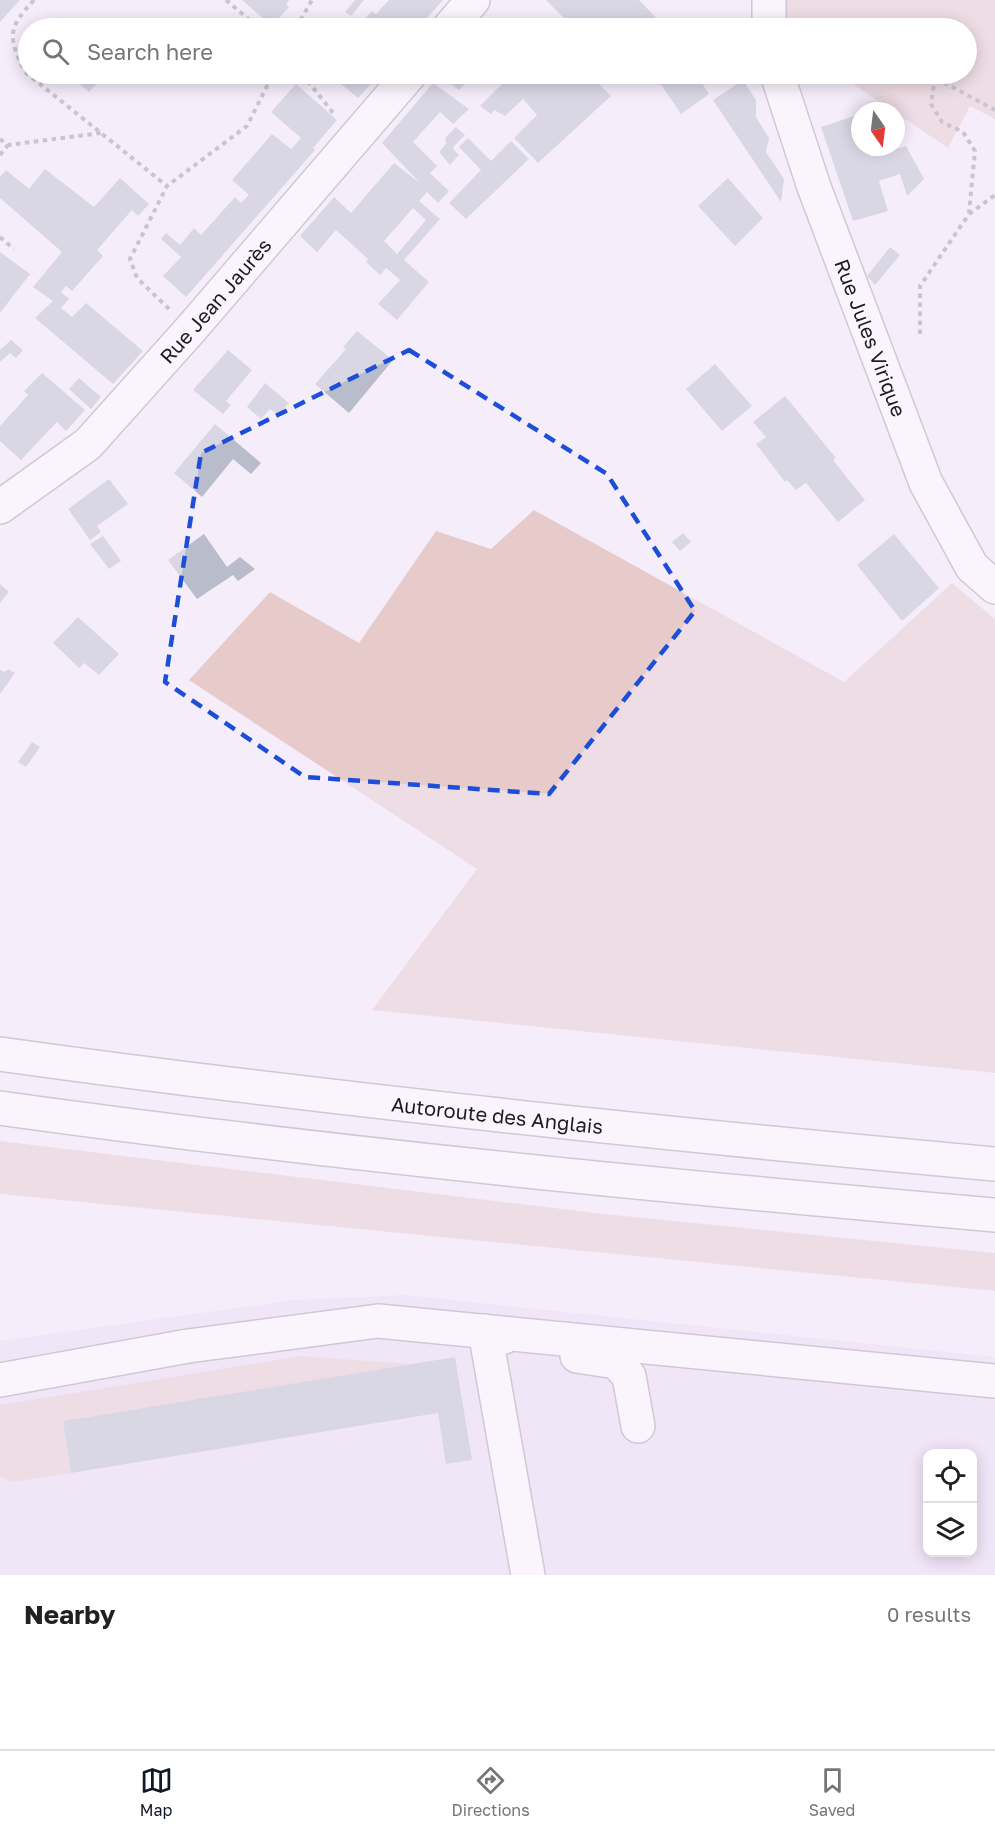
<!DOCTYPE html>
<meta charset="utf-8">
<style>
body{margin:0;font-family:"Golos Text",sans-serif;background:#f6f6f6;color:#202124}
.controls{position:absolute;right:18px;bottom:18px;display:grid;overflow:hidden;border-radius:12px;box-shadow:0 3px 15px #0003}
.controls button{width:54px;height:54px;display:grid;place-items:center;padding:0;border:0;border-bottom:2px solid #e0e0e0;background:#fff;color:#202124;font:30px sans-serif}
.compass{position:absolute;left:851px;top:102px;width:54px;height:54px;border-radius:50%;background:#fff;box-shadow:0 3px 15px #0003;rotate:166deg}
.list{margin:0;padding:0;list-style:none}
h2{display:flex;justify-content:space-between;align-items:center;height:78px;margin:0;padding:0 24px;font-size:26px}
h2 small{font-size:20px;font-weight:400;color:#757577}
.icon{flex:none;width:33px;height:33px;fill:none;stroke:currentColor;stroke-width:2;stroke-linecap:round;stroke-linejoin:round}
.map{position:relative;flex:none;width:995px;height:1575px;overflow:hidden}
.search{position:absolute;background:#fff;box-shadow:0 3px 15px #0003;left:18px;right:18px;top:18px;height:66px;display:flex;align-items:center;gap:15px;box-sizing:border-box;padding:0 21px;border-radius:33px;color:#757577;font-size:22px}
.sheet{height:174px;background:#fff}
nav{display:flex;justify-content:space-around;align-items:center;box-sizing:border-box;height:84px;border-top:2px solid #e0e0e0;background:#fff;font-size:16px;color:#757577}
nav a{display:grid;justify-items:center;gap:3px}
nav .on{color:#111827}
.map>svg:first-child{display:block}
.built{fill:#ebdef3;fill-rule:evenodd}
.green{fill:#e7cbca}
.building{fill:#b9bccb;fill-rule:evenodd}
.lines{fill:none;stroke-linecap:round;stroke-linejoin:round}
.minor-casing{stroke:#a39ba9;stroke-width:36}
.highway-casing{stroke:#a39ba9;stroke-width:36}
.path{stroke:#98929c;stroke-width:4;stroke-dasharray:4.5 4.5;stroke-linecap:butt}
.minor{stroke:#fff;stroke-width:33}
.highway{stroke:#fff;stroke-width:33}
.marked{fill:none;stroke:#1d4ed8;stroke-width:4.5;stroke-dasharray:12 8;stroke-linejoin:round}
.labels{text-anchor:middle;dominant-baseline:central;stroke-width:5;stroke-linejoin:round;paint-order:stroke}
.street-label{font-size:20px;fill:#1e1b20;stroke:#fefefe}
</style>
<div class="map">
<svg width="995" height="1575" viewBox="0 0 995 1575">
<rect width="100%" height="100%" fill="#f6edfb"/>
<path class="built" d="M404 1295 995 1357V1575H0V1341L293 1300ZM928 1454H972V1552H928Z"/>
<g class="green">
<polygon points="786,0 995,0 995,119 970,106 948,148 838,74 966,74 966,28 785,28"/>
<polygon points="534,510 844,682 952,583 995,619 995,1073 372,1010 477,869 189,680 270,592 359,643 436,531 491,549"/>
<polygon points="0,1141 604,1214 995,1253 995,1291 0,1194"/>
<polygon points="301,1356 412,1364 63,1421 71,1473 12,1482 0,1476 0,1405"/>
</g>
<g class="building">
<polygon points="0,0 20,0 0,22"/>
<polygon points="242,0 289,0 286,4 289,7 272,26"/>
<polygon points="355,0 364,0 351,16 345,12"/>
<polygon points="389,0 443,0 418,28 393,28 384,21 377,28 356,28 372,11 376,14"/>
<polygon points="546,0 639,0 666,28 574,28"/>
<polygon points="491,18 500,28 482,28"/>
<polygon points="68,74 106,74 89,92"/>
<polygon points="329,74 380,74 358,98"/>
<polygon points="442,74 474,74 459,90 439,76"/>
<polygon points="500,74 540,74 548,83 559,74 589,74 611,96 538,163 514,138 537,115 523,99 505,116 494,110 491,114 480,106 506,80"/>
<polygon points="619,74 635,74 627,81"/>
<polygon points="654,74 696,74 709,94 681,114"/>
<polygon points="743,80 756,100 756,117 769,138 766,152 784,179 781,202 713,100"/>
<path d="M433 83 469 109 453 124 440 112 413 142 437 166 430 173 449 191 438 203 427 192 419 201 440 219 404 260 429 282 397 320 378 304 400 280 386 268 380 275 366 262 368 259 336 230 317 252 300 236 334 197 351 213 394 163 420 183 382 143ZM413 208 426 220 397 254 384 241Z"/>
<polygon points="296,84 337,120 313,148 315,150 186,297 163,276 181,257 161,239 166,233 180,245 194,228 201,235 235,197 241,203 249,195 232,180 272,134 291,149 301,138 271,112"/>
<polygon points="857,115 860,147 868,147 871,157 906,146 924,179 907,196 900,174 879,181 888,211 853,221 821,127"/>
<polygon points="456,127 465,135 455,145 453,149 459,155 450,165 439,152 446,144 445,138"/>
<polygon points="468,138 491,161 511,141 529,159 466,219 449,203 481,170 459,147"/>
<polygon points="45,169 94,207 120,178 149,204 138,216 132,210 97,250 103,256 72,291 66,286 61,292 69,299 61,308 72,317 86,303 143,351 113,384 35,318 53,301 33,287 62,252 0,198 0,177 6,170 29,189"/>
<polygon points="728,178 763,218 735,246 698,206"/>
<polygon points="890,247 900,255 875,285 867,276"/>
<polygon points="0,252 30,274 0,313"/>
<polygon points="357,331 393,360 349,413 315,384 346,349 343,347"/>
<polygon points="11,340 23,350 16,358 10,353 0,362 0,350"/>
<polygon points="228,350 252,370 226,401 231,405 223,414 193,390"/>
<polygon points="715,364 752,406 722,431 686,389"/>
<polygon points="42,373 85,410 66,431 57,422 21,460 0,441 0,426 28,395 24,391"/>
<polygon points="79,378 101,397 91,409 69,389"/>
<polygon points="265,383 289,403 278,415 270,409 261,419 247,407"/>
<polygon points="785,396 836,458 833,460 865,500 838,522 806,483 796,490 787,480 785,482 756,444 766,437 753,422"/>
<polygon points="215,424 261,463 251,474 233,459 202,497 174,473"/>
<polygon points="109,479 128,504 97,526 101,532 90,540 68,509"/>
<polygon points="683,533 691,542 680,551 672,542"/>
<polygon points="204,534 227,567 240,557 255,569 238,581 233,575 197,599 168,560"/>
<polygon points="894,534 939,588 902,621 857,565"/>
<polygon points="103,536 121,561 109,569 90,544"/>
<polygon points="0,584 9,592 0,603"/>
<polygon points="78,617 119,654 99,675 84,663 79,668 53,643"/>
<polygon points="8,669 15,673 0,694 0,670 5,672"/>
<polygon points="32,742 40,747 26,767 18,762"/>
<polygon points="455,1357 472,1460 446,1464 438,1413 71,1473 63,1421"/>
</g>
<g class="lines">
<defs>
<g id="minor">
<polyline points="769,0 769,28"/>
<polyline points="449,28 473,0"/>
<path id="s1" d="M777 74 814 187 926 483 972 567 995 587"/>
<path id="s2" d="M0 507 88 444 191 329 410 74"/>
<polyline points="504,1337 485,1331 528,1575"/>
<polyline points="577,1356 616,1362 629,1376 638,1426"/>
<polyline points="0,1380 188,1346 378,1321 995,1381"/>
</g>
<g id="highway">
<path id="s3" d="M0 1054C330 1100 663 1134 995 1164"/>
<path d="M0 1108C330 1154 663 1186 995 1215"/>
</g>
</defs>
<use href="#minor" class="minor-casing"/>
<use href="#highway" class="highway-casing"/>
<g class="path">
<path d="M34 0C7 29 8 37 25 72L167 186"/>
<polyline points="226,0 259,28"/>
<polyline points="296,28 312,0"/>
<polyline points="302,74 334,114"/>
<polyline points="928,74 995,110"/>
<polyline points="935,77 931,104 942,122 963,132 975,151 969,213"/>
<polyline points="0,139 8,145 101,133"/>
<polyline points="0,155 8,145"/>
<polyline points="0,237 14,249"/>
<polyline points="169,309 137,278 130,259 167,186 247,126 273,74"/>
<polyline points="920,334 920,286 969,214 995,195"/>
</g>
<use href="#minor" class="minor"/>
<use href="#highway" class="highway"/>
</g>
<path d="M0 0H995V1575H0ZM409 350 607 474 695 611 549 794 305 777 165 682 201 453Z" fill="#f6edfb" fill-opacity=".55" fill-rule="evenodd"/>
<path class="marked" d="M409 350 607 474 695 611 549 794 305 777 165 682 201 453Z"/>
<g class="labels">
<g class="street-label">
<text stroke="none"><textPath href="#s2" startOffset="300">Rue Jean Jaurès</textPath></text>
<text stroke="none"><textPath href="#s1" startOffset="280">Rue Jules Virique</textPath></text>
<text stroke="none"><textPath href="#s3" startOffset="501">Autoroute des Anglais</textPath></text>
</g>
</g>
</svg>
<div class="controls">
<button><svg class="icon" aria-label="locate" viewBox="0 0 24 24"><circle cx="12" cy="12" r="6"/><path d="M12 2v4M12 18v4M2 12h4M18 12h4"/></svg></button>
<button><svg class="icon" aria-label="layers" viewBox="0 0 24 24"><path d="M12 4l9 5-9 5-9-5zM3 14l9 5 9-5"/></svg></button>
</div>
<svg class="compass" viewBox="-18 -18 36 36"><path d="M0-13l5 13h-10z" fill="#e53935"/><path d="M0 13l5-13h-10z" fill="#757577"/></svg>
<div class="search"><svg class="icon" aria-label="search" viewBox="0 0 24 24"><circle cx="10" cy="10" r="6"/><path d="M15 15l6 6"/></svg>Search here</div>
</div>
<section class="sheet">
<h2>Nearby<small>0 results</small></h2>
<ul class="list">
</ul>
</section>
<nav>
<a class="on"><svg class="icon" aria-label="map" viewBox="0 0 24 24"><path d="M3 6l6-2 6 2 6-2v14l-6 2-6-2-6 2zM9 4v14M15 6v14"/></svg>Map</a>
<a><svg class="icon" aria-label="directions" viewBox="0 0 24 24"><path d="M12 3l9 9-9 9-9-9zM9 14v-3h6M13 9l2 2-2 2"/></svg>Directions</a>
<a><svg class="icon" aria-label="saved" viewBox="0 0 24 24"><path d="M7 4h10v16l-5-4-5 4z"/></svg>Saved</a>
</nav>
